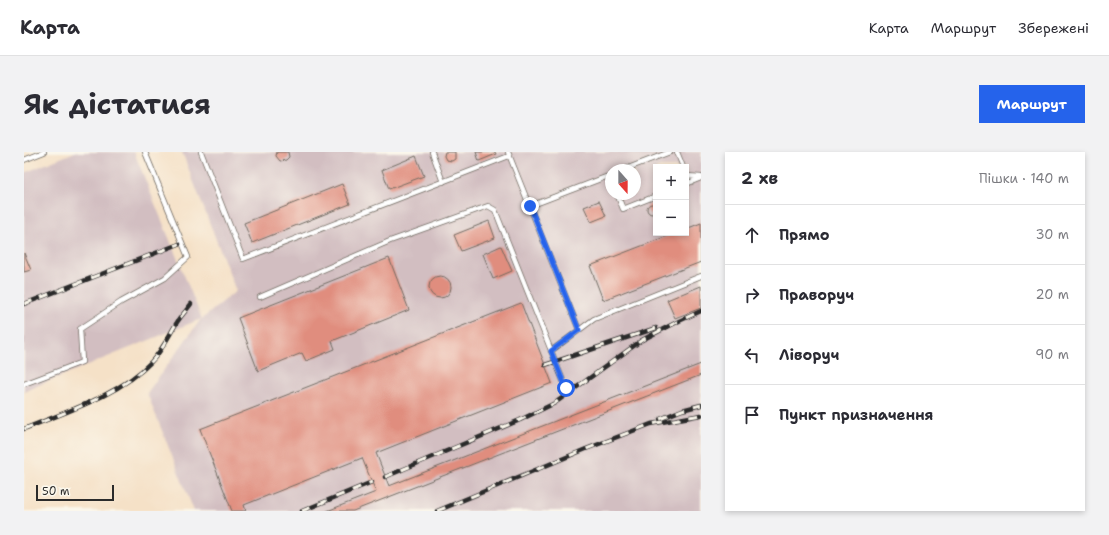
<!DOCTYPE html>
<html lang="uk">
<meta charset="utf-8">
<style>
body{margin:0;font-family:"Shantell Sans",sans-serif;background:#f2f2f3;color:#2b2b33}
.controls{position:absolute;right:12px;top:12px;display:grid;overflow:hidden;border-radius:0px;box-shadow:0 2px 6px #0003}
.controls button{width:36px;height:36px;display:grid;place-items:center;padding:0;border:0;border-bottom:1px solid #e1e1e2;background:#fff;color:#2b2b33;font:20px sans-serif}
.compass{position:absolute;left:581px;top:12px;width:36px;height:36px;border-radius:50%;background:#fff;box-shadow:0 2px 6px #0003;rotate:159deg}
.scale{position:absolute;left:12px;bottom:10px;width:78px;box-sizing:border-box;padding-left:4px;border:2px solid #2b2b2b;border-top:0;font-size:11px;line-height:14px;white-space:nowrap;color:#2b2b2b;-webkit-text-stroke:3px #fbf7ec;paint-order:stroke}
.stop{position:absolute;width:12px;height:12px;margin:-9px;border:3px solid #2563eb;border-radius:50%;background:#fff}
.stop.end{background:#2563eb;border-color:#fff;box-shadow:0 1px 4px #0008}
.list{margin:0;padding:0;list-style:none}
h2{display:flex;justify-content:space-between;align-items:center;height:52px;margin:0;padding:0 16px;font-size:17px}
h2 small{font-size:13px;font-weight:400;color:#7c7c81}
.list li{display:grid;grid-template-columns:26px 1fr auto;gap:12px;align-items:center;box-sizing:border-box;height:60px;padding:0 16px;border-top:1px solid #e1e1e2}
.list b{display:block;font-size:15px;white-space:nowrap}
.list em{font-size:13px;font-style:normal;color:#7c7c81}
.icon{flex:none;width:22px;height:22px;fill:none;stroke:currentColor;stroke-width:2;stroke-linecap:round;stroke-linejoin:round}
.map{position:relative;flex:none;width:677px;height:359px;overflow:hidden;border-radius:0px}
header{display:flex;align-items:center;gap:24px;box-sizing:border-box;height:56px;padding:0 20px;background:#fff;border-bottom:1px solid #e1e1e2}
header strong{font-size:19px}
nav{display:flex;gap:22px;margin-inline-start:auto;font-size:14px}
.intro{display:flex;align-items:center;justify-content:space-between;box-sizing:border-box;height:96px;padding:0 24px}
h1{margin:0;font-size:28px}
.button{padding:10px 18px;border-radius:0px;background:#2563eb;color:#fff;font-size:14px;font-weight:700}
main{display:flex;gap:24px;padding:0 24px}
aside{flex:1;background:#fff;border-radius:0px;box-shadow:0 2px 6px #0003}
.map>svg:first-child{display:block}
.industrial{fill:#d2bec1;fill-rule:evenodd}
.building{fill:#e08d7e}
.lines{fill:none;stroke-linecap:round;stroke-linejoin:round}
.service-casing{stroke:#726b62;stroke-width:6}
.service{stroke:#fff;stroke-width:4.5}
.rail-casing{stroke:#2b2b2b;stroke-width:4.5}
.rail{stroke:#fbf7ec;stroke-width:3;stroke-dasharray:9;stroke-linecap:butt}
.route{stroke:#2563eb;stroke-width:5}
</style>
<header>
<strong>Карта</strong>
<nav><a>Карта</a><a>Маршрут</a><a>Збережені</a></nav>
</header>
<div class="intro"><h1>Як дістатися</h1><a class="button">Маршрут</a></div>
<main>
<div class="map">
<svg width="677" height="359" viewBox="0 0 677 359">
<rect width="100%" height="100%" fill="#fbf7ec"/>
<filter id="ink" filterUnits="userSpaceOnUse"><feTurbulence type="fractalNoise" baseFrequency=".025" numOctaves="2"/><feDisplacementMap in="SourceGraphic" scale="8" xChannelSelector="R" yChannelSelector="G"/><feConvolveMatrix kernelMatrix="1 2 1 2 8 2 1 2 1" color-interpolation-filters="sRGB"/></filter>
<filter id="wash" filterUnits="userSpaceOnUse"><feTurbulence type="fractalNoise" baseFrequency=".012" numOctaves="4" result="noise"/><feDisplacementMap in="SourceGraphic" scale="16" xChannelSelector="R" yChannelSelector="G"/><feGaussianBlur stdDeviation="0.9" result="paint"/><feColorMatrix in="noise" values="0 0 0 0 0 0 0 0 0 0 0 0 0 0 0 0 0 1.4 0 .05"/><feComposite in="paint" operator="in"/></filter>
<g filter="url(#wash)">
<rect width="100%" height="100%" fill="#f5e1c7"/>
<path class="industrial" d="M51 0H110L178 167 212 139 158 0H677V359H170L123 241 177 167 0 239V21ZM632 15H662V81H632ZM587 18H611V42H587Z"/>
<g id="blocks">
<g class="building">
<polygon points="253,0 264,0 265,5 262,8 256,9 252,4"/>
<polygon points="421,0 431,0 431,7 428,9 422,8 420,4"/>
<polygon points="452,0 471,0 472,2 455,9"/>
<polygon points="392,4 400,24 365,37 358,18"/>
<polygon points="318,32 326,52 228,91 220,71"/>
<polygon points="575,49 582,64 567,70 560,55"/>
<circle cx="628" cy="57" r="5"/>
<polygon points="465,69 471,86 437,99 430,83"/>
<polygon points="677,71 677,110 579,148 566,114 651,81 662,81 662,77"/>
<polygon points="477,94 488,119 469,127 459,102"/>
<polygon points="0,101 7,118 0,120"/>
<polygon points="365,106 385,158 308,189 311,197 282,209 278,201 234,219 214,166"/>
<circle cx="416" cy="135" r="11"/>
<polygon points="677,134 677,156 651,166 643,148"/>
<polygon points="497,151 528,231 352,301 365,334 677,212 677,223 329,359 303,359 352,340 338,306 220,353 222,359 208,359 176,277"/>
</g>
</g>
</g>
<g filter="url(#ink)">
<use href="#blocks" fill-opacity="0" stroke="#726b62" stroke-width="1"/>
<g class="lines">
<defs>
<g id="service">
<polyline points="177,0 219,107 485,4"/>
<polyline points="408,0 419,30"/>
<polyline points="484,0 555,178"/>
<polyline points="653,0 659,15"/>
<polyline points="0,8 20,0"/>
<polyline points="599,18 646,0"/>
<polyline points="662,24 677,25"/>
<polyline points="662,32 677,26"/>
<polyline points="593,42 599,57 632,44"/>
<polyline points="506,54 587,23"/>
<polyline points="236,145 366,89 464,54 471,58 542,236"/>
<polyline points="527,199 570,167 677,124"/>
<polyline points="0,232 58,210 56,177 97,150 141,126 164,105 121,0"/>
</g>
</defs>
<use href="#service" class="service-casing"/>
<use href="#service" class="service"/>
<defs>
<g id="rail">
<polyline points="0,152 155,92"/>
<polyline points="521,213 632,176"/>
<polyline points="636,267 658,258 677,253"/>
<path d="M0 277C41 260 96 243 127 210 138 199 144 185 152 172 156 165 162 159 167 152"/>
<polyline points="361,325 496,268 531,251 618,188 655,169 677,159"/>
<polyline points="278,359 348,330"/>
<polyline points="413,359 562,297 627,272 677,263"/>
</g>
</defs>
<use href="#rail" class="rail-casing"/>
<use href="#rail" class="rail"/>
</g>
</g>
<g class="lines" filter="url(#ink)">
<polyline class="route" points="506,54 555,178 527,199 542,236"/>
</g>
</svg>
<div class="controls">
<button>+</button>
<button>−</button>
</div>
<svg class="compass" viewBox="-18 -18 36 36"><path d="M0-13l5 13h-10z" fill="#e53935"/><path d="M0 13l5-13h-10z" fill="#7c7c81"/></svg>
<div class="scale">50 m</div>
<div class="stop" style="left:542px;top:236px"></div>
<div class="stop end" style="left:506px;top:54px"></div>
</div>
<aside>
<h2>2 хв<small>Пішки · 140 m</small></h2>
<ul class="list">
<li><svg class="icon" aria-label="ahead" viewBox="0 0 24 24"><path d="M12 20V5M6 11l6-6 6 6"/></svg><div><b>Прямо</b></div><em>30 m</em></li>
<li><svg class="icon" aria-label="right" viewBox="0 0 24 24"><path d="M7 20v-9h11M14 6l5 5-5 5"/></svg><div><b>Праворуч</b></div><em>20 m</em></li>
<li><svg class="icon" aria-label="left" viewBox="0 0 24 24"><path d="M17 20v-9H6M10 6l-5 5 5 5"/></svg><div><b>Ліворуч</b></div><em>90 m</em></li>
<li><svg class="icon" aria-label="arrive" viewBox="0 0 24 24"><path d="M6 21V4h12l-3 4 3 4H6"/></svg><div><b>Пункт призначення</b></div></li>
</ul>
</aside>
</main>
